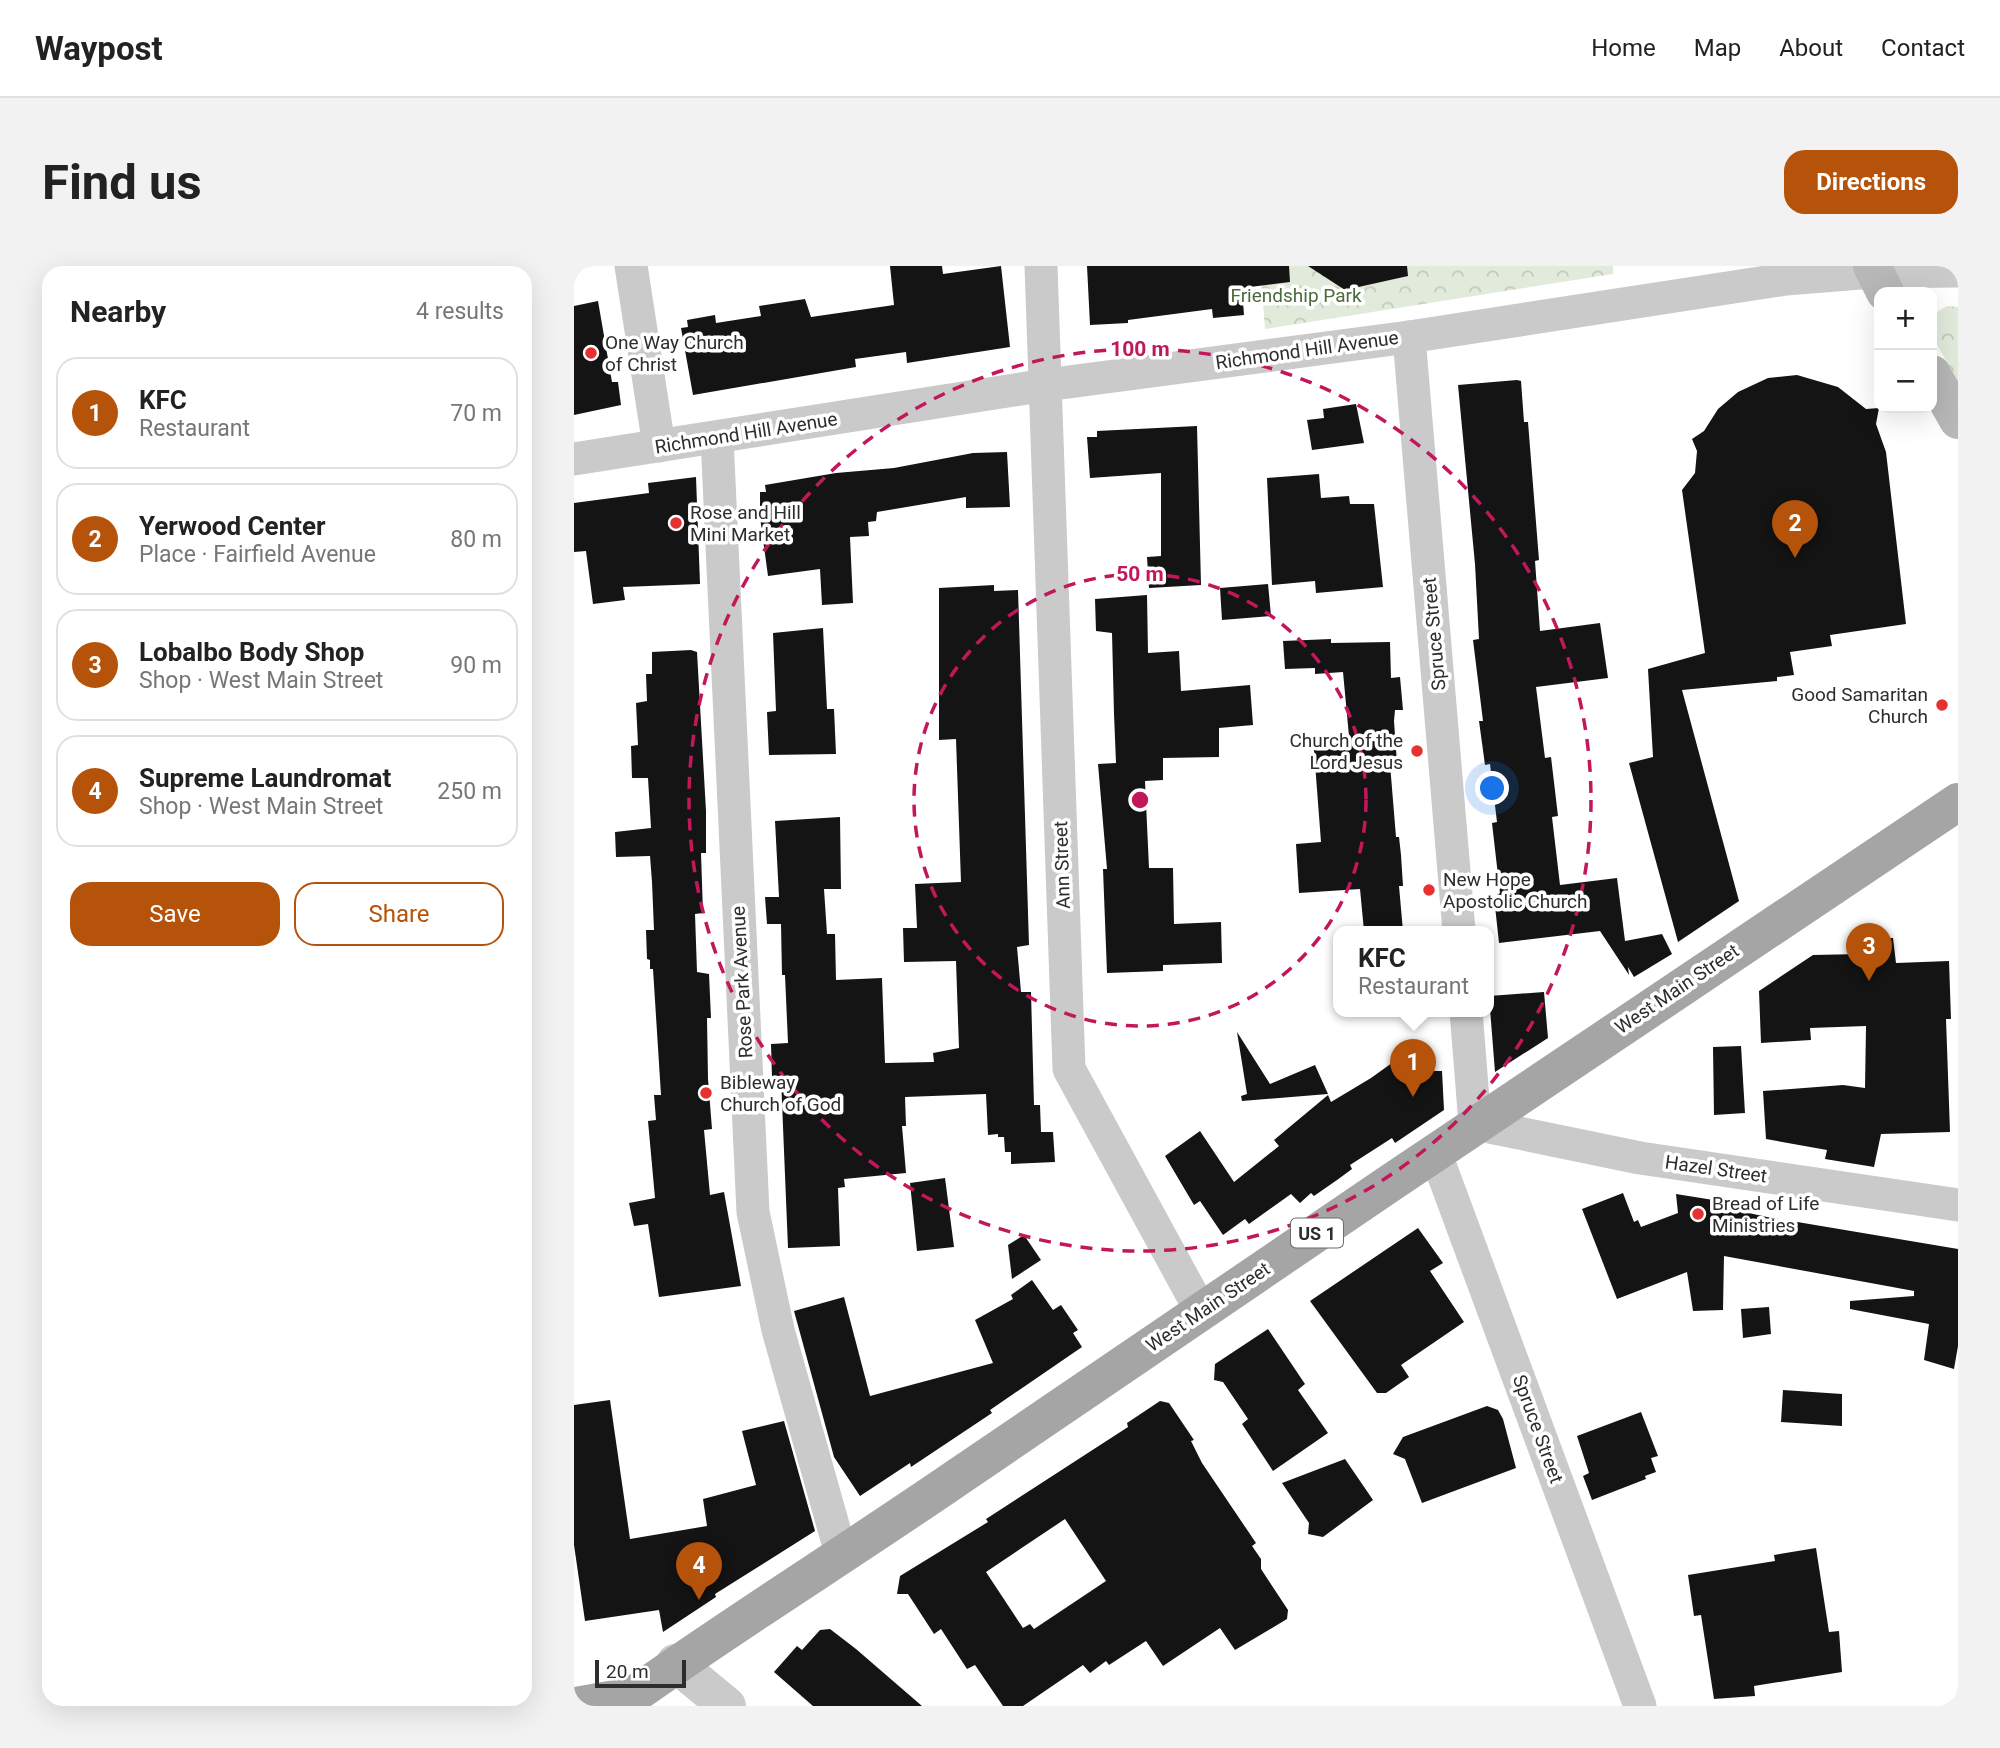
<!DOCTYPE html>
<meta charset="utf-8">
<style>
body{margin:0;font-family:Roboto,sans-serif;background:#f2f2f2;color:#222}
.controls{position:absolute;right:21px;top:21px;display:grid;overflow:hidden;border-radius:14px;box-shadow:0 7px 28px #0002}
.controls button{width:63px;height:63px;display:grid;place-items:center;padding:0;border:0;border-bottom:2px solid #e0e0e0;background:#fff;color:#222;font:35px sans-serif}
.scale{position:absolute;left:21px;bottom:18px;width:91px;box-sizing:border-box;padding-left:7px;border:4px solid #2d2d2d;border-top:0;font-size:19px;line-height:24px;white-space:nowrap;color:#2d2d2d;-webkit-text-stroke:5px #fff;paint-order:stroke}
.you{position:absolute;left:919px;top:523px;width:24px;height:24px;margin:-18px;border:5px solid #fff;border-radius:50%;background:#1a73e8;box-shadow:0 0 0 10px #1a73e833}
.badge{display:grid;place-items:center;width:46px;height:46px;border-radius:50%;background:#b45309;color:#fff;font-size:23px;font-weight:700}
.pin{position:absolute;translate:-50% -58px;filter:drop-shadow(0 2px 4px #0008)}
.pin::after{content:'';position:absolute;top:37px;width:24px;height:21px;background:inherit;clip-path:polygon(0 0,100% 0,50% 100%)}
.popup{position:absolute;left:759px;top:660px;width:161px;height:91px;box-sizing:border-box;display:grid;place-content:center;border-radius:14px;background:#fff;filter:drop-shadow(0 2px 5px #0005);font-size:23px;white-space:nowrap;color:#767676}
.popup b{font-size:26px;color:#222}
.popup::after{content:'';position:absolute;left:50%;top:100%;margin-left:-14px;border:14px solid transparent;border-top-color:#fff}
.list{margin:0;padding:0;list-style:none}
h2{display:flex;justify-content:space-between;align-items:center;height:91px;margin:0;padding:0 28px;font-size:30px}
h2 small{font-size:23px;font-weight:400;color:#767676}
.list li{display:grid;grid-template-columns:46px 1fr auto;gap:21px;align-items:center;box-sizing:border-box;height:112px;margin:0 14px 14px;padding:0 14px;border:2px solid #e0e0e0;border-radius:21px}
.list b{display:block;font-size:26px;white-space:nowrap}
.list p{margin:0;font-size:23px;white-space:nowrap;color:#767676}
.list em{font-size:23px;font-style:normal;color:#767676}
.actions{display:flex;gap:14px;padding:21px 28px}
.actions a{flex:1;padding:16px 0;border:2px solid #b45309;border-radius:21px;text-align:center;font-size:24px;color:#b45309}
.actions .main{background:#b45309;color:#fff}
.map{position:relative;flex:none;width:1384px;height:1440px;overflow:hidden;border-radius:21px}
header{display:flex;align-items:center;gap:42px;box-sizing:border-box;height:98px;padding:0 35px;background:#fff;border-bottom:2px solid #e0e0e0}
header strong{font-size:33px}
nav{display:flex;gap:38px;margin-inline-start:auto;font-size:24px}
.intro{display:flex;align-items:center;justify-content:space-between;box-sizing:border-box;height:168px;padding:0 42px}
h1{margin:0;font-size:49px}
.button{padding:18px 32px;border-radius:21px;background:#b45309;color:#fff;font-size:24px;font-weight:700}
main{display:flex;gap:42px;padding:0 42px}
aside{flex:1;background:#fff;border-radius:21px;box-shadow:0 7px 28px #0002}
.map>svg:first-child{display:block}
.park{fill:url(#park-crowns)}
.building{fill:#141414;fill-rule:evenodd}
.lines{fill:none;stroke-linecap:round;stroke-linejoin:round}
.minor{stroke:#cacaca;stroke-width:33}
.tertiary{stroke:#cacaca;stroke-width:38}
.secondary{stroke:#b7b7b7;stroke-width:38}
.primary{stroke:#a5a5a5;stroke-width:38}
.ring{fill:none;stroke:#c2185b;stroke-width:3.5;stroke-dasharray:12 9}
.poi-dot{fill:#e5312f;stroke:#fff;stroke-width:2.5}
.labels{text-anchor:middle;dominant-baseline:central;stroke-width:7;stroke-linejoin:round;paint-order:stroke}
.shield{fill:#fff;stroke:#6c6c6c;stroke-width:2}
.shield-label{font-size:18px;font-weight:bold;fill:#2d2d2d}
.park-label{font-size:19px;fill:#4c693b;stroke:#fff}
.poi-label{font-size:19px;fill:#2d2d2d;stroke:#fff;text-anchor:start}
.street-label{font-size:19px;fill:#2d2d2d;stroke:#fff}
.centre{fill:#c2185b;stroke:#fff;stroke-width:3.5}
.ring-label{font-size:21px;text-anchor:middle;font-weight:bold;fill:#c2185b;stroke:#fff;stroke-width:7;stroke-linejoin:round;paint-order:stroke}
</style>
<header>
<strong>Waypost</strong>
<nav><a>Home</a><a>Map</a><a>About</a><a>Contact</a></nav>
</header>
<div class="intro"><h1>Find us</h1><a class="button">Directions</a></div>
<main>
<aside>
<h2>Nearby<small>4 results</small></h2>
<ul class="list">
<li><span class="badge">1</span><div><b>KFC</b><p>Restaurant</p></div><em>70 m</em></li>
<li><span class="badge">2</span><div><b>Yerwood Center</b><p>Place · Fairfield Avenue</p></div><em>80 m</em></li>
<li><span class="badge">3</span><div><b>Lobalbo Body Shop</b><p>Shop · West Main Street</p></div><em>90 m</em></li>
<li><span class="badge">4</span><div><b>Supreme Laundromat</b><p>Shop · West Main Street</p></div><em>250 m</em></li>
</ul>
<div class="actions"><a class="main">Save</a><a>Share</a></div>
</aside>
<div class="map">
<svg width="1384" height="1440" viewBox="0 0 1384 1440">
<defs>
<pattern id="park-crowns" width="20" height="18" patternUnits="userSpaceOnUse" patternTransform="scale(1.75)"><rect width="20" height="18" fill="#e2ebdb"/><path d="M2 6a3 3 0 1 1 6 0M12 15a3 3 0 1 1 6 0" fill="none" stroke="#c2cabc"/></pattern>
</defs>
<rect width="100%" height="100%" fill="#fff"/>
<g class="park">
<polygon points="686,0 1039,0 1039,8 691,63"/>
<polygon points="1373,40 1384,41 1384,116 1358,70 1358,49"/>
</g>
<g class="building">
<polygon points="316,0 368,0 369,8 427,0 436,81 333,97 332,86 281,93 282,101 119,129 107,62 114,61 113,54 141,49 142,57 187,50 185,40 231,33 237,51 320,39"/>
<polygon points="513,0 715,0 716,16 668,22 670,49 639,52 638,43 554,54 554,57 516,59"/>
<polygon points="734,0 833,0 834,10 771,24"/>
<polygon points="24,35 38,116 44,116 47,139 0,149 0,40"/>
<polygon points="1223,109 1264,121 1292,143 1305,142 1302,158 1312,186 1332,358 1256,369 1258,380 1216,386 1220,409 1203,411 1203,415 1108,424 1165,635 1104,676 1055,497 1079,491 1074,403 1131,387 1108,224 1121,207 1123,185 1118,173 1130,165 1144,143 1164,126 1194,112"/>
<polygon points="943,114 947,115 950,156 954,156 965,294 961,295 966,365 1026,357 1034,412 962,421 971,492 977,491 984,550 978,551 986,619 1043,612 1051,675 1088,668 1098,688 1060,711 1054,701 1055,709 1026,665 925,677 920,631 926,627 918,557 923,556 916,498 911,499 905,455 909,455 899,374 905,373 901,298 884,119"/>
<polygon points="782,138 790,177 738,184 733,154 750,152 749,143"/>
<polygon points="623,160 627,319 575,322 573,291 587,290 587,207 516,212 513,171 523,171 523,165"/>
<polygon points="433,186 436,241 392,242 392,231 303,246 302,255 294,256 295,270 276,271 279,337 248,339 246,303 194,310 186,251 186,226 192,226 191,219 262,207 320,202 399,187"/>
<polygon points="745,208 747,232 775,230 776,238 800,238 809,321 742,327 741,315 698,319 693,212"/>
<polygon points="122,211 126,318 49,321 51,334 19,338 12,285 0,286 0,237 75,227 74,217"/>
<polygon points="694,318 697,350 648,354 646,322"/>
<polygon points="420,319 420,325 444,324 455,679 443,681 447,726 457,726 460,839 466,839 467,866 479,866 481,896 437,898 437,886 431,886 430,871 424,871 424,868 414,869 412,828 331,831 332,860 328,860 332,907 270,913 271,921 264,922 266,980 214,982 207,812 198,812 197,778 214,777 211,709 208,709 207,658 193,658 191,631 205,631 201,555 266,551 267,623 250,623 253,668 261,668 262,714 308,712 311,797 360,796 359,787 385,782 382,695 330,696 329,662 343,662 341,618 387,616 382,473 365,474 365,322"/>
<polygon points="573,329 574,387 605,385 607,425 676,419 679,459 645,462 645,491 589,492 589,514 571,515 575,602 599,602 600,658 647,656 648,697 589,699 589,705 533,707 529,603 533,603 524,498 542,497 540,448 538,367 522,365 521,333"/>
<polygon points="249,362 253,443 260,443 262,488 195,489 193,446 202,445 199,367"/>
<polygon points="757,373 757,377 816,376 817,412 826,411 829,444 821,444 820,455 823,497 816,498 822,571 825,571 827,589 829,620 825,620 829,665 790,665 786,623 725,627 722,578 747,576 740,484 776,481 769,406 741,408 741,402 711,403 709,375"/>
<polygon points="117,384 123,386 132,545 132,587 127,587 129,647 121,648 123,706 135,708 137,752 133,752 134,813 138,863 130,864 136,929 150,926 167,1020 85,1031 74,958 60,960 55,937 81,932 74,855 82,854 80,829 87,829 79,703 76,703 76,694 73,693 72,664 80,664 78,616 76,590 42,591 41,566 77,562 74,512 58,512 57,480 64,479 62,437 73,435 72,408 78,408 78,386"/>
<polygon points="1319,672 1322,697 1375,695 1377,753 1372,753 1376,866 1307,868 1300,901 1251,893 1253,884 1192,873 1189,825 1269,819 1291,822 1292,760 1236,762 1237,774 1187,777 1185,725 1239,689 1287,688 1287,673"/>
<polygon points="970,726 974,772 921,806 915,730"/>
<polygon points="663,766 696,818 741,799 754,828 668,835 667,830 673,828"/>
<polygon points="1167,780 1171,847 1140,849 1139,781"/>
<polygon points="836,784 850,805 868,805 870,844 821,877 818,872 776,899 778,903 763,914 740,930 737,927 726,937 717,928 675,958 671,953 649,969 626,935 620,939 591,890 626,865 660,916 705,880 700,874 754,829 757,836 797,812"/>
<polygon points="371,912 380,981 343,985 336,917"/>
<polygon points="1049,927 1060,956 1064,954 1067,961 1104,947 1102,928 1152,936 1152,942 1193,951 1384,983 1384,1080 1380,1103 1350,1094 1355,1058 1276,1043 1276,1035 1340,1030 1340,1025 1150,990 1149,1044 1119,1045 1113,1006 1043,1033 1008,943"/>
<polygon points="844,962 869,997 856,1005 890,1056 827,1099 835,1111 812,1127 803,1127 736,1035"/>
<polygon points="450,969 467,994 438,1013 434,979"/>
<polygon points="458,1014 479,1044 487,1039 504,1064 499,1067 508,1081 416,1144 418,1147 337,1201 336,1197 286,1230 260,1191 220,1045 270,1031 296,1130 419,1097 401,1054 439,1033 437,1029"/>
<polygon points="1195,1041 1197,1068 1169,1072 1167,1043"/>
<polygon points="694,1063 731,1118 724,1124 754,1167 699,1205 668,1158 674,1153 649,1116 640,1114 641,1098"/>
<polygon points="1209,1124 1268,1128 1268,1160 1207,1156"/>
<polygon points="36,1134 56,1273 133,1260 129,1233 182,1219 168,1165 210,1155 241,1265 141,1328 142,1331 89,1366 85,1344 11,1355 0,1279 0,1139"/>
<path d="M586 1135 595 1137 620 1174 617 1175 628 1197 682 1277 678 1280 687 1293V1303L714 1344 713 1353 661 1384 646 1362 589 1400 572 1375 535 1399 532 1395 516 1407 509 1399 449 1440H429L401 1399 393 1403 367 1363 360 1368 334 1328H323L326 1310 414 1256 412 1253 554 1161 553 1157ZM491 1253 532 1315 460 1363 456 1358 449 1362 412 1306Z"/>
<polygon points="913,1140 924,1144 929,1153 942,1202 848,1237 831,1193 819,1188 829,1171"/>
<polygon points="1067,1146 1084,1190 1077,1192 1082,1206 1071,1210 1072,1213 1018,1234 1009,1210 1015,1207 1003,1170"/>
<polygon points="771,1193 799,1234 749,1271 734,1268 735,1257 708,1217"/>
<polygon points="1242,1282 1255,1366 1265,1365 1268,1406 1180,1420 1181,1430 1140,1433 1127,1349 1120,1350 1114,1309 1201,1295 1200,1289"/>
<polygon points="256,1363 282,1383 348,1440 239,1440 200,1406 223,1380 228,1384 246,1364"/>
</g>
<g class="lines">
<g class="minor">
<polyline points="57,0 85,180"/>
<polyline points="467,0 495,803 627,1045"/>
<polyline points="835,71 885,665"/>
<polyline points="143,172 179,946 204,1064 268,1291"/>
<polyline points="0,193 472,119 835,71 1212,13 1299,6 1384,5"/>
<polyline points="892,745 901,858 1066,892 1384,939"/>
<polyline points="861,886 1066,1440"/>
</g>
<polyline class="tertiary" points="101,1397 153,1440"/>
<g class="secondary">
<polyline points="1298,0 1311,26"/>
<polyline points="1358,108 1384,154"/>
</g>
<g class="primary">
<polyline points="2,1440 58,1430"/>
<path d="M44 1440C154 1361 269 1290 381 1213 714 985 1048 760 1384 536"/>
</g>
</g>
<g class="ring">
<circle cx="566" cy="534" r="226"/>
<circle cx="566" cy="534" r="451"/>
</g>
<g class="poi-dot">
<circle cx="17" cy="87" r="7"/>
<circle cx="102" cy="257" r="7"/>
<circle cx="1368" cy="439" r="7"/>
<circle cx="843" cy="485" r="7"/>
<circle cx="855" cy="624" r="7"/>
<circle cx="132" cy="827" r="7"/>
<circle cx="1124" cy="948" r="7"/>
</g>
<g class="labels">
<rect class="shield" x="717" y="952.5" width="52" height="29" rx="5"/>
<g class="shield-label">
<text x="743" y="967">US 1</text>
</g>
<g class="park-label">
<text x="722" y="29">Friendship Park</text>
</g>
<g class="poi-label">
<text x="31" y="76">One Way Church<tspan x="31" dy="22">of Christ</tspan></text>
<text x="116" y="246">Rose and Hill<tspan x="116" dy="22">Mini Market</tspan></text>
<text x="1354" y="428" text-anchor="end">Good Samaritan<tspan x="1354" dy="22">Church</tspan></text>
<text x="829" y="474" text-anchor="end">Church of the<tspan x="829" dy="22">Lord Jesus</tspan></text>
<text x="869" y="613">New Hope<tspan x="869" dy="22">Apostolic Church</tspan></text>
<text x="146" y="816">Bibleway<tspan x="146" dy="22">Church of God</tspan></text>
<text x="1138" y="937">Bread of Life<tspan x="1138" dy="22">Ministries</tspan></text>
</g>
<g class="street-label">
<text transform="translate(733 84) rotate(-8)">Richmond Hill Avenue</text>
<text transform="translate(172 167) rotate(-9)">Richmond Hill Avenue</text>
<text transform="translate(860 368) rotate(-95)">Spruce Street</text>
<text transform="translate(488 599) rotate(-92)">Ann Street</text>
<text transform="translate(168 716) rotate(-93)">Rose Park Avenue</text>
<text transform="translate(1103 723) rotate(-34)">West Main Street</text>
<text transform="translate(1142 903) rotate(8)">Hazel Street</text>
<text transform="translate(634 1041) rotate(-34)">West Main Street</text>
<text transform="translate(964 1163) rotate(70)">Spruce Street</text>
</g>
</g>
<circle cx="566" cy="534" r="10" class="centre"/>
<g class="ring-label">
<text x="566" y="90">100 m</text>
<text x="566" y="315">50 m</text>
</g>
</svg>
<div class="controls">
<button>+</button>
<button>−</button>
</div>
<div class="scale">20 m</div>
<div class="you"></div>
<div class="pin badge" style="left:839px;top:831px">1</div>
<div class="popup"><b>KFC</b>Restaurant</div>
<div class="pin badge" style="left:1221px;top:292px">2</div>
<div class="pin badge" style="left:1295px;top:715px">3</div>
<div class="pin badge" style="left:125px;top:1334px">4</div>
</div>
</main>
